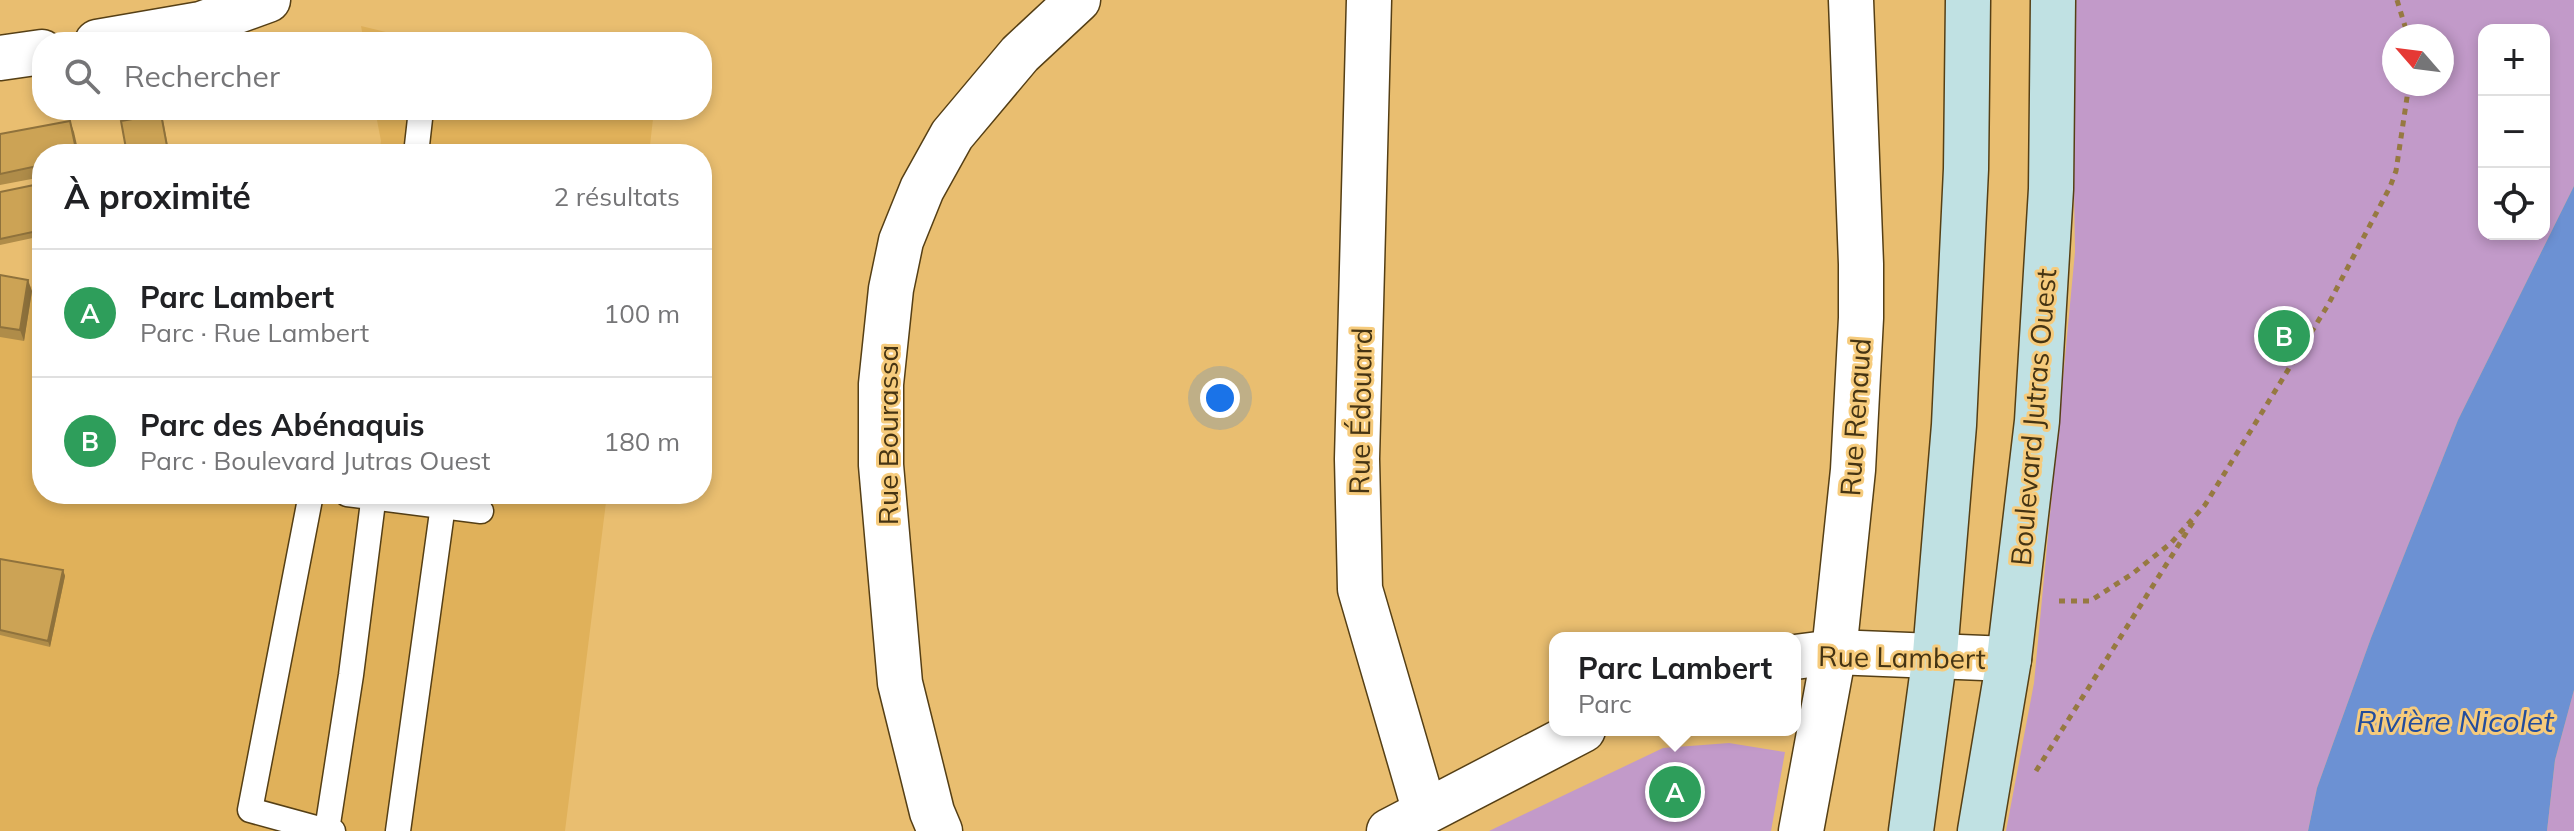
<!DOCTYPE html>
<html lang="fr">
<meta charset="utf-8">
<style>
body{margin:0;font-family:Mulish,sans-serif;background:#f2f2f2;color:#202124}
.controls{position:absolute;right:24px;top:24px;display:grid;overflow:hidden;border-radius:16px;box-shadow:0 4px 12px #0003}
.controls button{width:72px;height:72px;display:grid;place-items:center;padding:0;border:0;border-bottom:2px solid #e0e0e0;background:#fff;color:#202124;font:40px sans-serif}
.compass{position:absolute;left:2382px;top:24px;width:72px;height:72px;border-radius:50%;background:#fff;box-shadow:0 4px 12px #0003;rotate:298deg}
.you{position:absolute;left:1220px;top:398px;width:28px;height:28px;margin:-20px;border:6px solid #fff;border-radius:50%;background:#1a73e8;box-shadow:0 0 0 12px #1a73e833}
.badge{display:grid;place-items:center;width:52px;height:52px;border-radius:50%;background:#7c3aed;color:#fff;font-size:26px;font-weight:700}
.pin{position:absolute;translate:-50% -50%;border:4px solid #fff;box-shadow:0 2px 8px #0006}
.popup{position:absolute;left:1549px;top:632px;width:252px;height:104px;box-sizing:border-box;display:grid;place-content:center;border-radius:16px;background:#fff;filter:drop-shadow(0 2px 6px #0005);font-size:26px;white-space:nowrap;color:#757577}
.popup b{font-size:30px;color:#202124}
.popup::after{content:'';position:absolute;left:50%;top:100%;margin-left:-16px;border:16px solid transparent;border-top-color:#fff}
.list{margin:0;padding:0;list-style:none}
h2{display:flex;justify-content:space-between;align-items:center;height:104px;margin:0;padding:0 32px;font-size:34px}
h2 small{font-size:26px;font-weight:400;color:#757577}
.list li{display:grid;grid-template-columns:52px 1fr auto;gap:24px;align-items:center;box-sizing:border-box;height:128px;padding:0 32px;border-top:2px solid #e0e0e0}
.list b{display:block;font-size:30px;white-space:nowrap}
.list p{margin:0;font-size:26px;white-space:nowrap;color:#757577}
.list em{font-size:26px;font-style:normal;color:#757577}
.icon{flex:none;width:44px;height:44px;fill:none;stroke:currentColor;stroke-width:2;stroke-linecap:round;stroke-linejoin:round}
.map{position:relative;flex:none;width:2574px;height:831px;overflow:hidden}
.search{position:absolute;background:#fff;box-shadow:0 4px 12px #0003;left:32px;top:32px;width:680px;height:88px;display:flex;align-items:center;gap:20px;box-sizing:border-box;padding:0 28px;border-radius:32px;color:#757577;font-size:30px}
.panel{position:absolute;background:#fff;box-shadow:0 4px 12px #0003;left:32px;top:144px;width:680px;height:360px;border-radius:32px}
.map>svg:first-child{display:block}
.built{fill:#e0b15a}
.green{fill:#c29ac9;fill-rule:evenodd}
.water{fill:#6c91d3}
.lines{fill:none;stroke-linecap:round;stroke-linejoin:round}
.lane-casing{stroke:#553f15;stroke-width:27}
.street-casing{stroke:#553f15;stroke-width:47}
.secondary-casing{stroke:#553f15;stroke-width:47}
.path{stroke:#967941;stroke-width:5;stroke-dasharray:6 6;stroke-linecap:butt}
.lane{stroke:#fff;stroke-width:24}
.street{stroke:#fff;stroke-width:44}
.secondary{stroke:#c0e1e3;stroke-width:44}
.wall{fill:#af8c49}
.shaded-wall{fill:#8f723c}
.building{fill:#cca355;stroke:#8f723c;stroke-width:2}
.labels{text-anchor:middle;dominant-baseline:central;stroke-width:6;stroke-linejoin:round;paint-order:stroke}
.street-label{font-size:28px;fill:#453413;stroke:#f6cb7c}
.water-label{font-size:30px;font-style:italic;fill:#234d9d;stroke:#f6cb7c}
</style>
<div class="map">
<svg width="2574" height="831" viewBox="0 0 2574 831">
<rect width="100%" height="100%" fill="#e9be70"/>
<g class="built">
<polygon points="361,26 427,42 364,42"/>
<polygon points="375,110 654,110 649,154 379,154 381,141"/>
<polygon points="0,282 42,288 42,494 607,494 565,831 0,831"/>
</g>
<g class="green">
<path d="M2071 0H2574V186L2458 420 2371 638 2317 788 2308 831H2006L2034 683 2075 252ZM2484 30H2544V234H2484ZM2394 36H2442V84H2394Z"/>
<polygon points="2574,690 2574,831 2547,831 2555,760"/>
<polygon points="1729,743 1785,752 1771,831 1489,831 1663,748"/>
</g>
<polygon class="water" points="2574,186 2574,690 2555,760 2547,831 2308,831 2317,788 2371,638 2458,420"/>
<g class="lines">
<defs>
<g id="lane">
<polyline points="416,154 421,110"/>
<polyline points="311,494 250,810 327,831"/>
<polyline points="347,494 481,511"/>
<polyline points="333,831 327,830 351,675 374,494"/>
<polyline points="398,831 443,505"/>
</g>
<g id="street">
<polyline points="1369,0 1357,459 1360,589 1425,812"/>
<polyline points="97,42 201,24 268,0"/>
<polyline points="0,58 42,52"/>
<polyline points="1795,657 1834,652 2009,659"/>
<polyline points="940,831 932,812 900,683 881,465 881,384 891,289 901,241 922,189 952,135 1020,54 1078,0"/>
<polyline points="1389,831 1583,730"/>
<polyline points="1801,831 1834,652 1853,470 1861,318 1861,264 1851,0"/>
</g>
<g id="secondary">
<polyline points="1911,831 1935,654 1954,425 1966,169 1968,0"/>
<polyline points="1980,831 2009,659 2037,421 2051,189 2053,0"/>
</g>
</defs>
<use href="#lane" class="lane-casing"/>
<use href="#street" class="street-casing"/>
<use href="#secondary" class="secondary-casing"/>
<g class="path">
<polyline points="2397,0 2408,36"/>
<polyline points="2059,601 2090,601 2132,574 2171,543 2205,505 2328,305 2390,187 2396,171 2409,84"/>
<polyline points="2036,771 2195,519"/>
</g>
<use href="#lane" class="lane"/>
<use href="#street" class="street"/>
<use href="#secondary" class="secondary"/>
</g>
<g class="wall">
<polygon points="163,120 169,152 161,154 127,154"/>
<polygon points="74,132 42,154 42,177 0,185 0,134"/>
<polygon points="0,192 42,193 42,236 0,245"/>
<polygon points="0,275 32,291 24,341 0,337"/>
<polygon points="0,559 63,570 65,576 50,647 0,635"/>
</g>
<g class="shaded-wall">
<polygon points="70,121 74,132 79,154 77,154"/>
<polygon points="28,280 32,291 24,341 20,330"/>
<polygon points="63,570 65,576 50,647 48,641"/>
</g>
<g class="building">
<polygon points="161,114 167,146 127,154 121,121"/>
<polygon points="70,121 77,154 42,154 42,165 0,174 0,134"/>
<polygon points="39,184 42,197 42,230 0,239 0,192"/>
<polygon points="0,275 28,280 20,330 0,327"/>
<polygon points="0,559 63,570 48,641 0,630"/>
</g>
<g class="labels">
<g class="street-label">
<text transform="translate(1360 411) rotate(-89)">Rue Édouard</text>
<text transform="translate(1855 417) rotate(-86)">Rue Renaud</text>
<text transform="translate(2033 417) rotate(-85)">Boulevard Jutras Ouest</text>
<text transform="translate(887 435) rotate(-90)">Rue Bourassa</text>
<text transform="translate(1902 657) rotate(1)">Rue Lambert</text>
</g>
<g class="water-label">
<text x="2455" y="721">Rivière Nicolet</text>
</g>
</g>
</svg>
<div class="controls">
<button>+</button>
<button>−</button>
<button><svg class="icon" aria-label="locate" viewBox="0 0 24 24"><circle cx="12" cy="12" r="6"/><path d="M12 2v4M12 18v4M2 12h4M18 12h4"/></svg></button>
</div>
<svg class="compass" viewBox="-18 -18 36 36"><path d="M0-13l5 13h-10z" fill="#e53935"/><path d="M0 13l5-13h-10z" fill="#757577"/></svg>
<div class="you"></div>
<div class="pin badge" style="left:1675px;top:792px;background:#2e9e5b">A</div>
<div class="popup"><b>Parc Lambert</b>Parc</div>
<div class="pin badge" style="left:2284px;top:336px;background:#2e9e5b">B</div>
<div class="search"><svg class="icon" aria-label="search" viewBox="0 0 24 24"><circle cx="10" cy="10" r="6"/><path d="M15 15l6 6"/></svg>Rechercher</div>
<section class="panel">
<h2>À proximité<small>2 résultats</small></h2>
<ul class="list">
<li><span class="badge" style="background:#2e9e5b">A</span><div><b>Parc Lambert</b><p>Parc · Rue Lambert</p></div><em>100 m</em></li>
<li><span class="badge" style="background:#2e9e5b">B</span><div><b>Parc des Abénaquis</b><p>Parc · Boulevard Jutras Ouest</p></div><em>180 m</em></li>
</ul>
</section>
</div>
